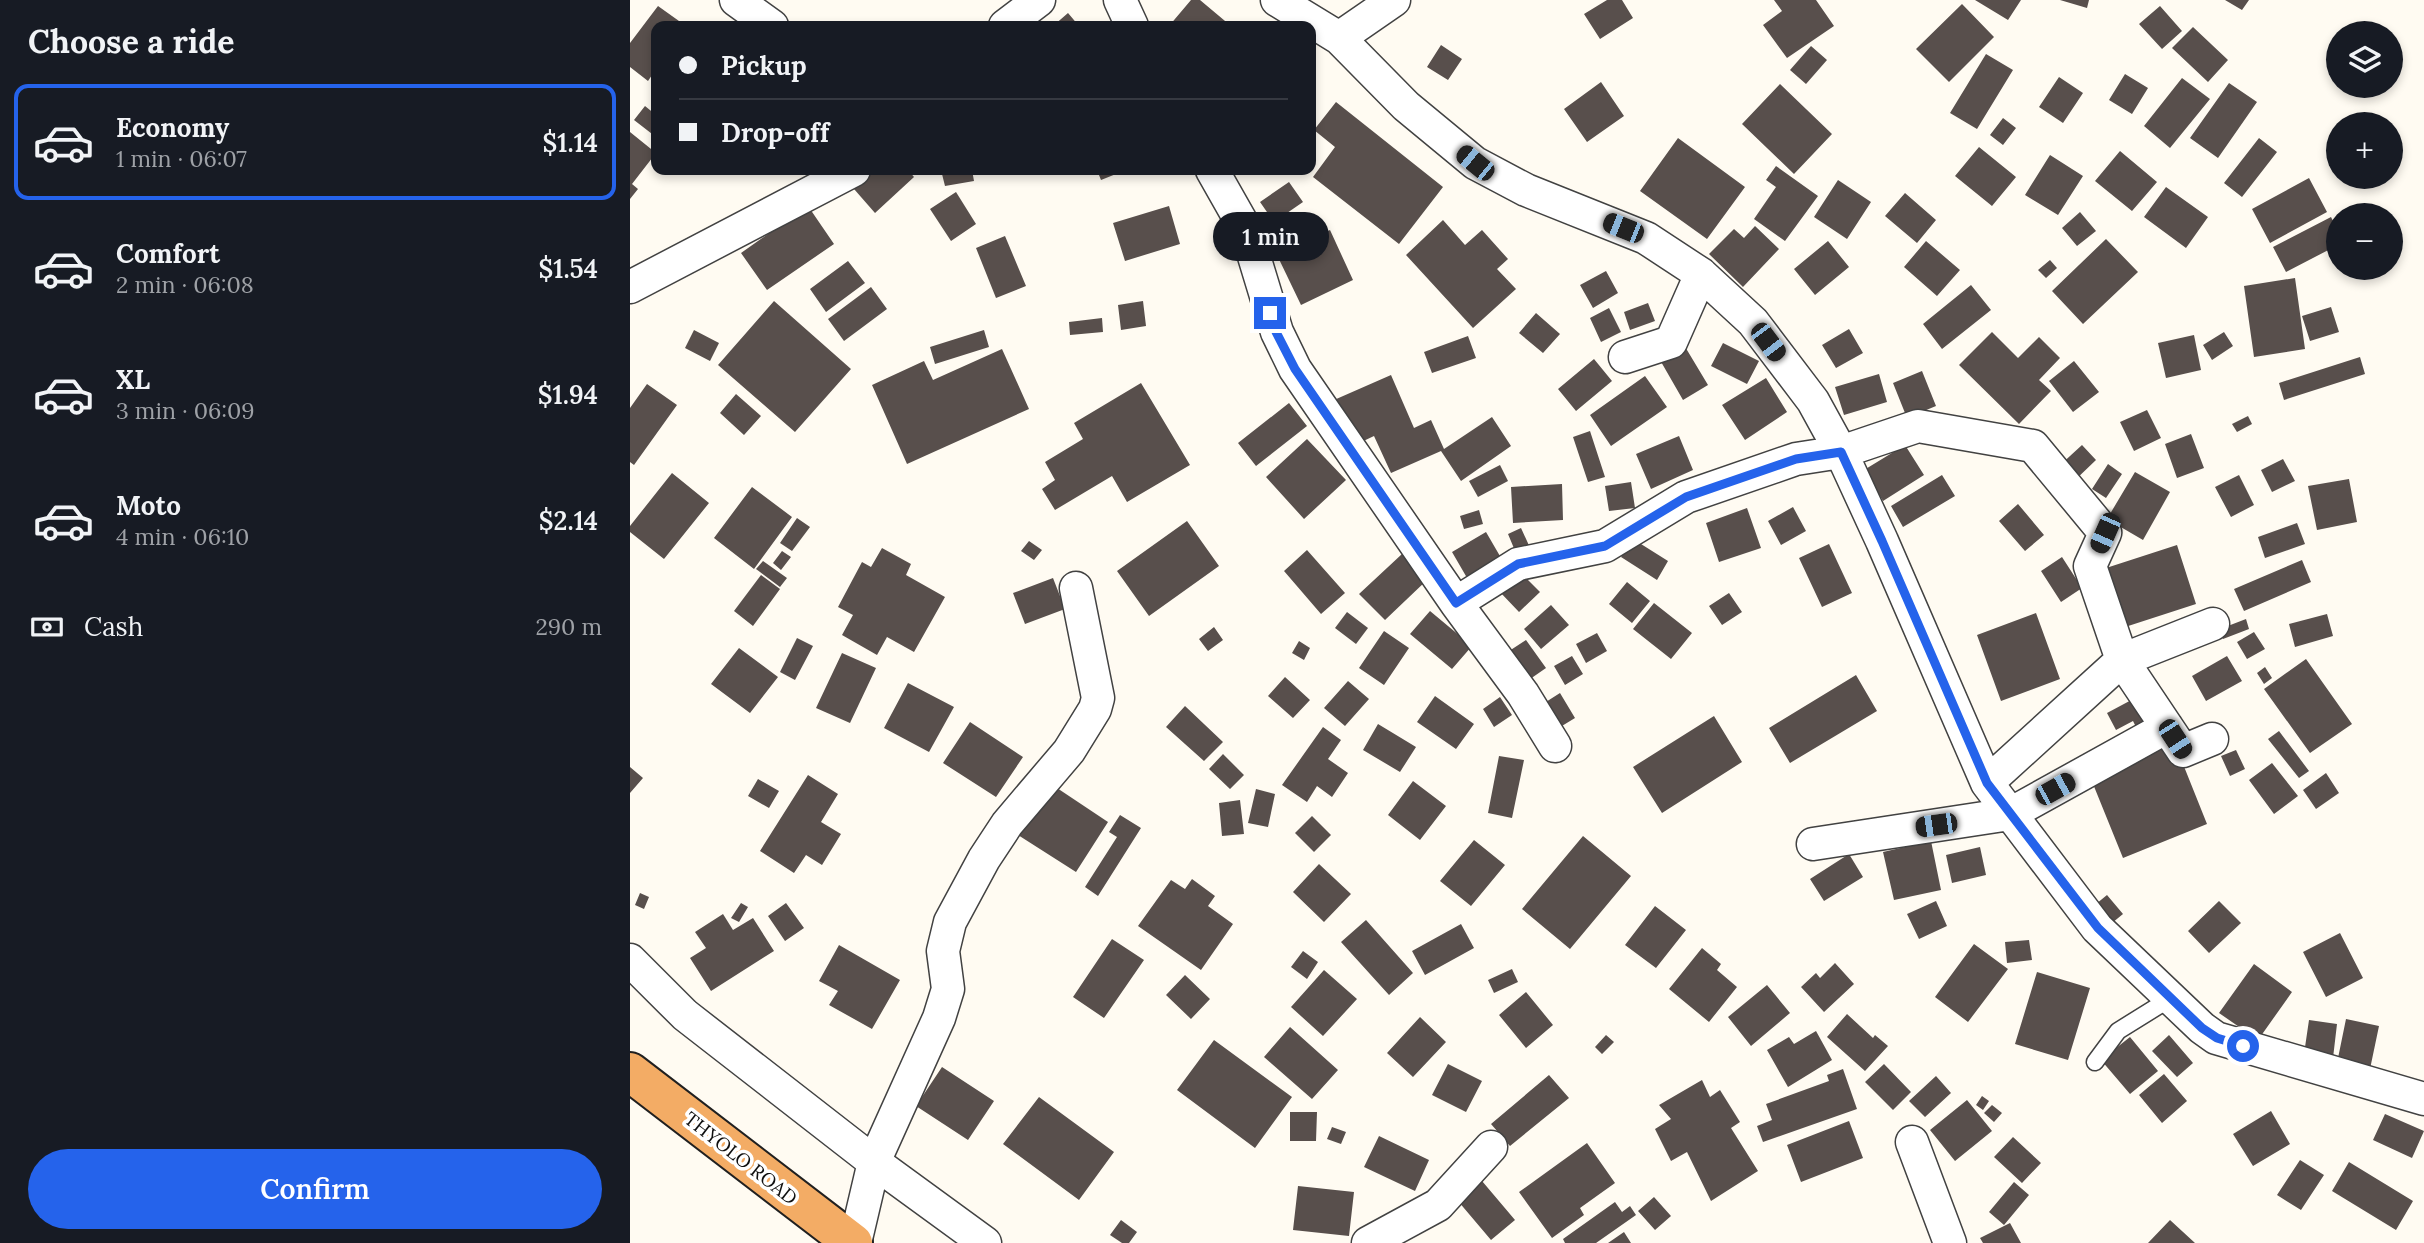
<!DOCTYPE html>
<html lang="en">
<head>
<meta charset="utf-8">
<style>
	:root { --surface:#171b24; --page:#242831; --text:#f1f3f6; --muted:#9ea1a6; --line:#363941; --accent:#2563eb }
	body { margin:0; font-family:Lora,serif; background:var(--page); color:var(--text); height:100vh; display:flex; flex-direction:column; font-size:26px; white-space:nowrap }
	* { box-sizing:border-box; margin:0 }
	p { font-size:23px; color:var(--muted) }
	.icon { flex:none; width:38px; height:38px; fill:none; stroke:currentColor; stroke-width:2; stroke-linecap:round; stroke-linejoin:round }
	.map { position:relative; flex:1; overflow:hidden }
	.sheet { display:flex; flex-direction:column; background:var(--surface); width:630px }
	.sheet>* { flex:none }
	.top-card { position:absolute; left:21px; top:21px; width:665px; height:154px; border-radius:14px; box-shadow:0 4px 10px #0003; display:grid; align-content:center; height:154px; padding:0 28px; background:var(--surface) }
	.tools { position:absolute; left:1696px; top:21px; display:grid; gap:14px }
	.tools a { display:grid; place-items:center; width:77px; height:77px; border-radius:50%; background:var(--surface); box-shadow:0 4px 10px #0003; font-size:35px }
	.end { position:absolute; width:32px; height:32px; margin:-16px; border:9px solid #2563eb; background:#fff; box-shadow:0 0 0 4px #fff }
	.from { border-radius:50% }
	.bubble { position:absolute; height:49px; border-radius:24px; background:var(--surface); box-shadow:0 4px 10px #0003; font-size:23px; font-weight:600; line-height:49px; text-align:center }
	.car { position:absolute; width:21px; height:42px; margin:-21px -10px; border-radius:9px; box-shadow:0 0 5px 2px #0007; background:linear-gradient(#222 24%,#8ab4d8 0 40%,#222 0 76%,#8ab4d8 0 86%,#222 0) }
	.top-card b { display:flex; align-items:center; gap:24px; height:66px; font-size:26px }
	.top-card b+b { border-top:2px solid var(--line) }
	.top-card i { width:18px; height:18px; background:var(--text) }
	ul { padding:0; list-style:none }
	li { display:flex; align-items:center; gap:21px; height:116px; margin:0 14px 10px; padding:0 14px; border:4px solid transparent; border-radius:14px }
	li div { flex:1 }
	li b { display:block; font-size:26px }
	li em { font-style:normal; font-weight:600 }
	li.current { border-color:var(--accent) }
	li>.icon { width:63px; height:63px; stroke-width:1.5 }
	h2 { padding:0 28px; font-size:32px; line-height:84px }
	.pay { display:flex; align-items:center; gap:18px; height:77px; padding:0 28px; font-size:26px }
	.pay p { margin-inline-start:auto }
	.button { display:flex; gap:14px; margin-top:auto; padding:14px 28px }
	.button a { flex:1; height:80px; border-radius:42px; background:var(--accent); color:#fff; font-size:28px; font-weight:600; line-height:80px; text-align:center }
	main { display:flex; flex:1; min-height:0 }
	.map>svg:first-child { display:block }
</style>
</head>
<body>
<main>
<section class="sheet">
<h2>Choose a ride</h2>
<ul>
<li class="current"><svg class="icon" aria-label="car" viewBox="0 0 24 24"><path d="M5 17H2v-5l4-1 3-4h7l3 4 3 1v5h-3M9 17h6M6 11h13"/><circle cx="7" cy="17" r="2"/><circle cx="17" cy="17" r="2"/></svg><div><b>Economy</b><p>1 min · 06:07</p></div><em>$1.14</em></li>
<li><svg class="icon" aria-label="car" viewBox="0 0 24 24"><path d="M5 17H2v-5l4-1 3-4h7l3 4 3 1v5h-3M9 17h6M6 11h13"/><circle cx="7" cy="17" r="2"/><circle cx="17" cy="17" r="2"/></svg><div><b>Comfort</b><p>2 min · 06:08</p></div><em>$1.54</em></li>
<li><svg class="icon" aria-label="car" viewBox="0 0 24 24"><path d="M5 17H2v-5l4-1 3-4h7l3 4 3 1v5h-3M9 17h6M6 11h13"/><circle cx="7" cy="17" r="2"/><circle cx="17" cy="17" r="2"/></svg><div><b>XL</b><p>3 min · 06:09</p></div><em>$1.94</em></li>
<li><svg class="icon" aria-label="car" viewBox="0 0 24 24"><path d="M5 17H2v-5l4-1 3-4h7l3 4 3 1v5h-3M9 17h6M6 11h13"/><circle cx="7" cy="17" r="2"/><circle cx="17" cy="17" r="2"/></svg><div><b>Moto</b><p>4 min · 06:10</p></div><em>$2.14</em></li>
</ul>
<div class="pay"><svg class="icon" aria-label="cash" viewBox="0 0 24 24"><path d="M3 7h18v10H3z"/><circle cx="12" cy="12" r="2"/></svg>Cash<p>290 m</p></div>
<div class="button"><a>Confirm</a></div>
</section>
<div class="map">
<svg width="1794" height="1243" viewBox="0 0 1794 1243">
	<rect width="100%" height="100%" fill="#fffbf2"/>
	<path fill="#584f4c" d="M561 0H570L601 26H539Z
		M977 0H992L1003 18 970 39 954 14Z
		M1144 0H1186L1204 26 1157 58 1133 25 1152 11Z
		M1345 0H1391L1378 20Z
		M1430 0H1459L1457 8Z
		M1595 0H1619L1612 10Z
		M1332 4 1364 37 1319 82 1286 49Z
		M28 6 56 26H26V69L18 81 0 67V43Z
		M1530 6 1552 31 1532 49 1509 24Z
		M438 13 449 26H423Z
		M1563 27 1598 60 1578 82 1542 48Z
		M811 45 832 59 818 80 797 67Z
		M1181 46 1197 60 1176 84 1160 70Z
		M1356 54 1383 70 1347 129 1320 113Z
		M1495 74 1518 88 1502 114 1479 100Z
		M1429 77 1453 93 1433 123 1409 107Z
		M1552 78 1580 99 1540 148 1514 126Z
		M971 82 994 116 957 142 934 109Z
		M1599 83 1627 102 1588 158 1560 138Z
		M1150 84 1202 134 1164 174 1112 124Z
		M706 102 813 187 769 244 683 177 705 147 684 130Z
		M15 106 26 115V137L4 120Z
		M1373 118 1386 128 1373 145 1360 135Z
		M0 132 26 153 2 184 8 189 0 199Z
		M1048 138 1115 187 1077 239 1010 191Z
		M1629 138 1647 152 1612 197 1594 183Z
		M1349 147 1386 177 1362 206 1325 176Z
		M1490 151 1527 182 1502 211 1465 181Z
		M1420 155 1453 176 1428 215 1395 195Z
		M1146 166 1188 196 1155 241 1124 219 1146 187 1136 180Z
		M245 170H278L284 177 245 213 224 189Z
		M311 170H342L344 181 315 186Z
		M467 170H496L471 180Z
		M1679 178 1697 212 1640 243 1622 209Z
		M1208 180 1241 202 1217 239 1184 217Z
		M659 182 673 202 644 222 630 202Z
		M1536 187 1578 217 1556 248 1514 217Z
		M326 192 346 224 321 241 300 209Z
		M1275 193 1306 220 1287 243 1255 216Z
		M178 206 204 244 137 290 111 253Z
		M539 206 550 244 495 261 483 223Z
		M1450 212 1466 231 1447 246 1432 228Z
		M1701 217 1708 231V245L1656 272 1643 247Z
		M813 220 835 245 852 230 878 259 867 269 886 289 843 328 776 255Z
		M1125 226 1149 249 1113 287 1079 254 1104 229 1114 238Z
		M700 230 723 280 671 305 647 255Z
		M375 236 396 286 366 298 346 248Z
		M1476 239 1508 272 1453 324 1422 291Z
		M1198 241 1219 267 1185 295 1164 269Z
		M1296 241 1330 270 1307 296 1274 267Z
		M1420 260 1427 268 1416 278 1408 270Z
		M218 261 235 283 196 312 180 289Z
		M976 271 988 293 963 308 950 285Z
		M1665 278 1675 349 1624 357 1614 286Z
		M1341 285 1361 310 1312 349 1293 324Z
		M241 287 257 309 214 341 198 319Z
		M144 301 221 369 165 432 88 365Z
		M513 301 516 326 491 330 488 305Z
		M1018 303 1025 321 1000 330 994 312Z
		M1701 307 1709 332 1680 341 1672 316Z
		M979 308 991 332 971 342 960 318Z
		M906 313 930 334 913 353 889 333Z
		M472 318 473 332 440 335 439 322Z
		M1219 329 1233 353 1206 368 1192 345Z
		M64 330 89 343 80 361 55 348Z
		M354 330 359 347 305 364 300 347Z
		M1362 332 1388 358 1409 337 1430 358 1409 380 1421 391 1389 424 1329 365Z
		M1594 332 1603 346 1582 360 1573 345Z
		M1564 335 1571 370 1536 378 1528 343Z
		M838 336 846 358 802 373 794 352Z
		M1093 343 1129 361 1117 384 1081 366Z
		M1054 345 1078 385 1053 400 1030 360Z
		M372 349 399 409 277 464 242 385 294 361 303 380Z
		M1730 357 1735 374 1654 400 1649 383Z
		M964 359 982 381 946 411 928 389Z
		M1444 361 1469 392 1443 412 1419 381Z
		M1292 371 1306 406 1277 418 1263 383Z
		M1249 374 1257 402 1214 415 1205 387Z
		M761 375 784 428 801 420 814 449 862 417 881 446 831 481 811 451 761 473 744 436 725 445 704 400Z
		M1015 376 1037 407 981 446 960 415Z
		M1136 378 1157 412 1115 440 1092 405Z
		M511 383 560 465 497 502 482 476 425 510 412 489 425 480 415 462 453 439 444 423Z
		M17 384 47 405 4 465 0 462V408Z
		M106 394 131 416 114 435 90 413Z
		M659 403 677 426 626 466 608 443Z
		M1517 410 1531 438 1504 451 1490 422Z
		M1618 416 1622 424 1607 432 1602 424Z
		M960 431 975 477 958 482 943 437Z
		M1561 434 1574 468 1547 478 1535 444Z
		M1049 436 1063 470 1021 489 1006 454Z
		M677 439 716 480 674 519 636 477Z
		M1275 445 1294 475 1253 501 1234 470Z
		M1452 445 1466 460 1442 483 1428 467Z
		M1653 459 1665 481 1642 492 1631 470Z
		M1478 464 1492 474 1476 498 1462 489Z
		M870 465 878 481 848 497 839 481Z
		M1505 472 1540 492 1513 540 1477 519Z
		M42 473 79 503 34 559 0 532V526Z
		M1312 475 1325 496 1273 527 1261 506Z
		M1609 475 1624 505 1601 517 1585 487Z
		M1719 479 1727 522 1687 530 1678 486Z
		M1001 482 1005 508 979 511 975 486Z
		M932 484 933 520 883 523 881 487Z
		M122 487 162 517 124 569 84 538Z
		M1388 504 1414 535 1395 551 1369 521Z
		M1163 507 1176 531 1151 545 1138 521Z
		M1117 508 1131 548 1089 562 1076 523Z
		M849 510 853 524 834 529 830 516Z
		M167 518 180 527 162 551 150 543Z
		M557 521 589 566 519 616 487 571Z
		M1667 523 1675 544 1635 558 1628 537Z
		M891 528 902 552 888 558 878 534Z
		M856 532 874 563 840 583 822 552Z
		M1003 539 1038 561 1027 580 991 557Z
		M399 541 412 550 404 560 391 551Z
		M1199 544 1222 593 1192 607 1169 558Z
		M1547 545 1566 604 1492 628 1473 569Z
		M252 548 281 564 276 575 315 597 284 652 257 637 247 655 212 635 223 615 208 607 232 562 241 567Z
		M677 550 715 593 691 614 654 571Z
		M152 551 161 557 151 570 143 563Z
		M772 554 797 580 755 620 729 594Z
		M1432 557 1452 588 1431 602 1411 571Z
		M1672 560 1681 582 1614 611 1604 589Z
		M133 561 157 578 150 587 126 569Z
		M889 571 910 592 889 612 869 591Z
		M131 575 150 589 123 626 104 611Z
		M423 578 435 609 395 624 383 593Z
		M997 582 1020 601 1002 623 979 604Z
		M1099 593 1112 612 1092 625 1079 606Z
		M1024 603 1062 633 1041 659 1003 629Z
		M921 605 939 625 911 649 894 629Z
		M800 611 842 646 822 669 780 634Z
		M717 612 738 628 726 644 705 628Z
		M1406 613 1430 679 1371 701 1347 635Z
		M1697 614 1703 636 1665 647 1659 624Z
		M1616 619 1619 629 1593 639 1590 629Z
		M584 627 593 640 578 651 569 639Z
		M754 631 779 648 754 685 729 668Z
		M1624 632 1635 649 1617 659 1607 642Z
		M967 633 977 651 956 663 946 644Z
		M167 638 183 646 165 680 150 672Z
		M896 640 916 668 893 684 873 655Z
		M669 641 680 648 674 660 662 653Z
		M109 648 148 677 120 713 81 684Z
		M212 653 246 668 220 723 186 708Z
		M942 656 953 674 935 685 924 666Z
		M1597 656 1612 681 1576 701 1562 676Z
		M1676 659 1722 724 1680 753 1634 689Z
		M1635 667 1642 678 1634 684 1627 673Z
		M1226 675 1247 711 1160 763 1139 728Z
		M655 677 680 700 663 718 638 696Z
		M718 681 739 699 715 726 694 708Z
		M278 683 324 707 299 752 254 728Z
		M930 693 945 718 922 732 908 707Z
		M805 696 844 724 826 749 787 722Z
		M870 697 882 715 864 727 853 709Z
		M1507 697 1524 728 1510 735 1503 721 1486 730 1477 713Z
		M555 706 593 742 574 761 536 727Z
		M1084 716 1112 762 1032 813 1003 767Z
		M340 722 393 757 366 797 313 763Z
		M748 724 786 747 770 772 733 750Z
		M693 727 711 740 698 759 718 773 702 797 687 786 677 802 652 785Z
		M1649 731 1679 771 1669 778 1638 739Z
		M1545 744 1577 824 1493 858 1461 779Z
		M1606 750 1615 769 1600 776 1591 756Z
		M593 754 614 775 600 789 579 769Z
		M869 756 894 760 882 818 858 813Z
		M1642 763 1668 796 1644 814 1619 780Z
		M0 767 13 778 0 793Z
		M1696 773 1709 793 1686 809 1673 790Z
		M178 775 208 794 191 822 211 834 192 865 176 855 164 873 130 851Z
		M128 779 149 791 139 808 118 796Z
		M783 781 816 806 790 840 758 815Z
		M421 784 478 822 446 872 388 835Z
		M626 789 645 794 638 827 618 823Z
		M610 800 614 834 592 836 589 803Z
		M490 815 511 828 468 896 455 887 487 837 479 832Z
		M682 816 701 835 684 852 665 833Z
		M953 836 1001 876 940 949 892 909Z
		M844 840 875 865 841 906 810 881Z
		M1301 841 1311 890 1264 900 1253 852Z
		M1350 847 1356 875 1322 883 1316 855Z
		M1219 854 1233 877 1194 901 1180 879Z
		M689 864 721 894 694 922 663 892Z
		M562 879 585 896 578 906 603 924 571 970 508 926 541 880 555 889Z
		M10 893 19 897 14 909 5 905Z
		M1477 895 1493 914 1482 923 1466 904Z
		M1306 901 1317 926 1289 939 1277 914Z
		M1589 901 1611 923 1579 953 1558 931Z
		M111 903 118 907 109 922 101 918Z
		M156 903 174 928 155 941 138 916Z
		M1025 906 1056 930 1026 968 995 945Z
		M93 914 103 930 123 918 144 951 81 991 60 958 76 948 65 932Z
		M736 920 783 973 759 995 711 942Z
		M831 924 844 948 795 975 782 951Z
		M1710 933 1733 978 1696 997 1673 952Z
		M482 939 514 960 474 1018 443 997Z
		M1399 940 1402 960 1377 963 1375 942Z
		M1344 944 1378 969 1338 1022 1305 997Z
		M209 945 270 980 242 1029 199 1005 208 991 189 981Z
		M1072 948 1091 964 1087 970 1107 987 1079 1022 1039 989Z
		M673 951 688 962 677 979 661 967Z
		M1205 963 1224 984 1194 1012 1171 987 1186 973 1190 978Z
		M1624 964 1662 992 1628 1040 1589 1013Z
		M882 969 888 982 864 993 858 980Z
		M694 970 727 999 693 1036 661 1007Z
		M1407 972 1460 988 1438 1060 1385 1044Z
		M555 975 580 999 561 1019 536 995Z
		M1137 985 1160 1013 1121 1046 1098 1017Z
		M896 992 923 1025 896 1048 869 1015Z
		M1217 1014 1243 1038 1245 1035 1258 1046 1235 1071 1197 1037Z
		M790 1017 816 1042 783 1077 757 1053Z
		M1716 1019 1749 1026 1740 1069 1707 1063Z
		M1679 1020 1707 1024 1703 1058 1674 1054Z
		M660 1027 708 1070 682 1099 634 1057Z
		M1186 1031 1202 1060 1158 1087 1137 1050 1159 1037 1164 1044Z
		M976 1035 984 1042 972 1054 965 1047Z
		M1539 1035 1563 1063 1547 1077 1522 1051Z
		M1500 1037 1528 1071 1500 1094 1471 1060Z
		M584 1040 662 1097 625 1148 547 1090Z
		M818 1064 852 1081 836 1112 802 1095Z
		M1254 1064 1281 1092 1263 1110 1235 1082Z
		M312 1067 364 1101 338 1140 286 1106Z
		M1213 1069 1227 1109 1133 1142 1127 1126 1142 1120 1136 1104 1199 1081 1197 1075Z
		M1534 1074 1557 1101 1532 1123 1509 1095Z
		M919 1075 939 1098 880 1146 861 1124Z
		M1306 1076 1321 1093 1295 1117 1279 1101Z
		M1072 1080 1080 1097 1090 1090 1110 1122 1101 1128 1128 1171 1081 1201 1057 1152 1041 1161 1025 1129 1041 1119 1029 1105Z
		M1352 1096 1359 1101 1353 1110 1346 1105Z
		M409 1097 484 1152 449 1200 373 1144Z
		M1337 1100 1362 1131 1325 1161 1300 1130Z
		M1362 1105 1372 1113 1364 1122 1354 1113Z
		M1641 1111 1660 1144 1623 1166 1603 1134Z
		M660 1112H687L686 1141H660Z
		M1755 1114 1794 1131 1782 1158 1743 1140Z
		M1219 1121 1233 1158 1171 1182 1157 1145Z
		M702 1127 716 1132 711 1144 697 1139Z
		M749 1136 799 1160 785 1191 734 1167Z
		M1383 1137 1411 1163 1392 1183 1364 1157Z
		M957 1143 985 1183 950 1208 954 1215 922 1238 889 1192Z
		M1670 1160 1694 1175 1671 1210 1647 1195Z
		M1719 1162 1783 1201 1766 1230 1702 1191Z
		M852 1181 885 1220 861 1240 828 1201Z
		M1384 1182 1399 1195 1374 1225 1359 1212Z
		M668 1186 724 1192 719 1236 663 1230Z
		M1024 1197 1041 1216 1025 1230 1008 1211Z
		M985 1202 992 1212 1000 1206 1006 1215 966 1243H935L933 1239Z
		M491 1220 507 1232 499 1243H492L480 1235Z
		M1540 1220 1565 1243H1518Z
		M1380 1223 1391 1243H1353L1350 1238Z
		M994 1232 1001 1243H978Z"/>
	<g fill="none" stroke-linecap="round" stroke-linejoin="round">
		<defs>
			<path id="service" d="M1465 1062 1488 1031 1541 998"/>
			<path id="minor" d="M106 0 142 26
				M490 0 502 26
				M647 0 709 38 776 106 845 163 896 190 1016 238 1071 274 1123 322 1183 401 1211 452 1252 541 1357 783 1467 928 1572 1028 1586 1038 1794 1099
				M375 26 409 0
				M709 38 764 0
				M582 170 616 230 647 332 665 369 826 603
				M0 287 224 170
				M995 357 1041 342 1071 274
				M925 746 893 694 826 603 888 564 975 546 1056 497 1166 459 1211 452 1288 426 1403 446 1475 533 1460 566 1492 660 1583 624
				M1357 783 1492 660 1553 751 1582 739
				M1183 844 1380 814 1537 727
				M0 960 55 1015 244 1162 355 1243
				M1282 1142 1320 1243
				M225 1243 244 1162 309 1018 318 989 313 951 320 922 354 859 377 824 439 751 465 709 468 698 446 588
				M738 1243 808 1205 861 1147"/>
			<path id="trunk" d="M0 1072 223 1243"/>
		</defs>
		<use href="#service" stroke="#424242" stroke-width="19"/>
		<use href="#minor" stroke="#424242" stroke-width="35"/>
		<use href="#trunk" stroke="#202020" stroke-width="42"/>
		<use href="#service" stroke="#fff" stroke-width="16"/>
		<use href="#minor" stroke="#fff" stroke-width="32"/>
		<use href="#trunk" stroke="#f3ac65" stroke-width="38"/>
	</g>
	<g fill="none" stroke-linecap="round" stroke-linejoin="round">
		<path stroke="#2563eb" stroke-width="9" d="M640 313 646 332 665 369 826 603 888 564 975 546 1056 497 1166 459 1211 452 1252 541 1357 783 1468 928 1572 1028 1587 1038 1613 1046"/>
	</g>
	<g text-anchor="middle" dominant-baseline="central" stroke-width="7" stroke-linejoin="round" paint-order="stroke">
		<g font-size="19" fill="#0f0f0f" stroke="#fff">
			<text transform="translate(111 1158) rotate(38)">THYOLO ROAD</text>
		</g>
	</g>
</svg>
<div class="tools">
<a><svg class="icon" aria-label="layers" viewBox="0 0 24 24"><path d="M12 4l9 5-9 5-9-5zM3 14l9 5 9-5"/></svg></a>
<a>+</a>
<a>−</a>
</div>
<i class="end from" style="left:1613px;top:1046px"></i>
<i class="end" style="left:640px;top:313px"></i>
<div class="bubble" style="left:583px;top:212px;width:116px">1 min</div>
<i class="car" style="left:845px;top:163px;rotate:309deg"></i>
<i class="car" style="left:993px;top:228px;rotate:292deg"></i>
<i class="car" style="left:1138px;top:342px;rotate:143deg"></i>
<i class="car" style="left:1475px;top:533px;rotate:204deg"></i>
<i class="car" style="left:1545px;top:739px;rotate:147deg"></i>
<i class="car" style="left:1425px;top:789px;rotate:61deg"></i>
<i class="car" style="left:1306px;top:825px;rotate:262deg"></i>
<div class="top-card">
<b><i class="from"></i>Pickup</b>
<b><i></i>Drop-off</b>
</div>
</div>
</main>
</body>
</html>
